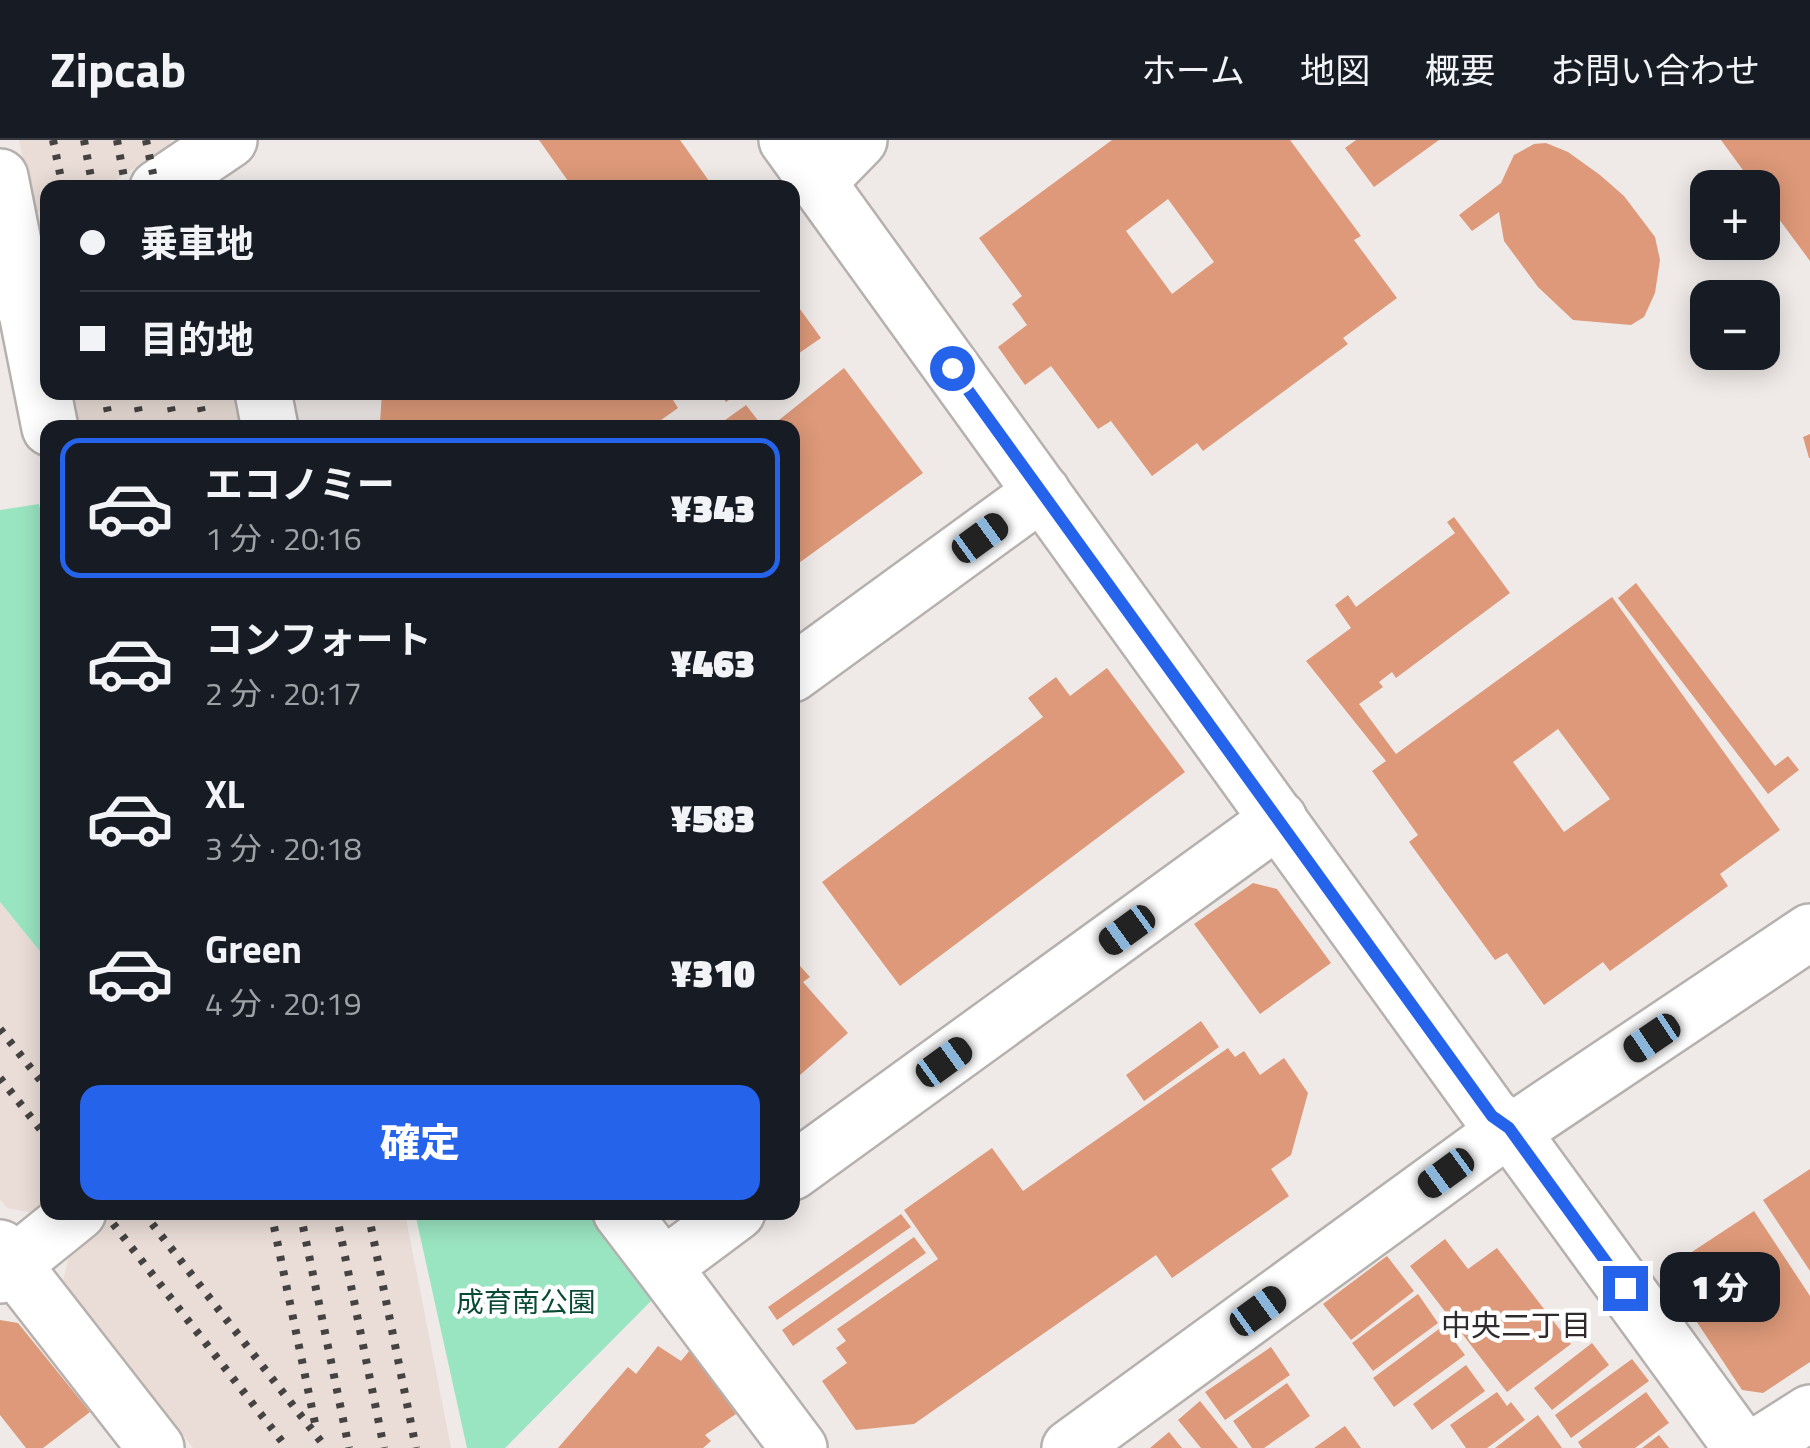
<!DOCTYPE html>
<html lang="ja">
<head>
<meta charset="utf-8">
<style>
	:root { --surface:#171b24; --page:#20242c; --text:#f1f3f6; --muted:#9ea1a6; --line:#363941; --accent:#2563eb }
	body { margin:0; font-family:"Titillium Web","Noto Sans JP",sans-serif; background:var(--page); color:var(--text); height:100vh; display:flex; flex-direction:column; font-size:38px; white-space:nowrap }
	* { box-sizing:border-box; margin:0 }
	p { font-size:32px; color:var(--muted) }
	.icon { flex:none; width:55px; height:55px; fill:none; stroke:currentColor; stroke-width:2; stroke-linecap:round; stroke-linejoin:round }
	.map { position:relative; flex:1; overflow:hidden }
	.drawer { position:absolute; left:40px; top:280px; width:760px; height:800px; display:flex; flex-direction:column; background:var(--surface); border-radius:20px; box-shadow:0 5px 25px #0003 }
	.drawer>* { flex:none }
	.banner { position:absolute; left:40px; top:40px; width:760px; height:220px; border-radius:20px; box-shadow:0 5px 25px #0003; display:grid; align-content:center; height:220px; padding:0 40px; background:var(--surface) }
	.buttons { position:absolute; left:1690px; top:30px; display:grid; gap:20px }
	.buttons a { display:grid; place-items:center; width:90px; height:90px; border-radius:20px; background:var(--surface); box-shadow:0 5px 25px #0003; font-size:50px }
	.end { position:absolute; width:45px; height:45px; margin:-22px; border:12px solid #2563eb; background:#fff; box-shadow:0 0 0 5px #fff }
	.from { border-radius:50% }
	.bubble { position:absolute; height:70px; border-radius:20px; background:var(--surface); box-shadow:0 5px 25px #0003; font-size:32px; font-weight:800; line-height:70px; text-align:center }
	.car { position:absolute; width:30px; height:60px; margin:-30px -15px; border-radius:12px; box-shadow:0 0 8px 2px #0007; background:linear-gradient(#222 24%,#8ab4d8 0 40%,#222 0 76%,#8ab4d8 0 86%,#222 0) }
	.banner b { display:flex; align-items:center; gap:35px; height:95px; font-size:38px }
	.banner b+b { border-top:2px solid var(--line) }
	.banner i { width:25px; height:25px; background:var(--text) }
	ul { padding:18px 0 0; list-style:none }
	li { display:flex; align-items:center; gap:30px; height:140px; margin:0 20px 15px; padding:0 20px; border:5px solid transparent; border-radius:20px }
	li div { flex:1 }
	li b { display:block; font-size:38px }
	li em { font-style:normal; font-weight:800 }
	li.selected { border-color:var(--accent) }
	li>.icon { width:90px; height:90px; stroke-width:1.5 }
	.action { display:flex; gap:20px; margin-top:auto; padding:20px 40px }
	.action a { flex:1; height:115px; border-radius:20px; background:var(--accent); color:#fff; font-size:40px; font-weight:800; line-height:115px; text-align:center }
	header { display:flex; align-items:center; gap:60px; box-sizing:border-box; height:140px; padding:0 50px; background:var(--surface); border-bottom:2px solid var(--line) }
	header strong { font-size:48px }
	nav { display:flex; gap:55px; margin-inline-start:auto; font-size:35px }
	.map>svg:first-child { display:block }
</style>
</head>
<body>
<header>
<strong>Zipcab</strong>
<nav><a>ホーム</a><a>地図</a><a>概要</a><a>お問い合わせ</a></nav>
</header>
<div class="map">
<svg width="1810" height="1308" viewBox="0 0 1810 1308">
	<rect width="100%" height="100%" fill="#efeae7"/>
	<path fill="#eaddd7" d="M19 0H171L168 6 105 47 48 48 47 73 34 71Z
		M72 253H240L247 287H79Z
		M0 762 47 820V1068L40 1074 7 1068 0 1059Z
		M118 1073H405L451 1308H193L63 1141 70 1111Z"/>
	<path fill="#9ae5c1" d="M39 364 48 406 47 820 0 762V370Z
		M415 1073H590L654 1158 505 1308H467Z"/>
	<path fill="#dd9979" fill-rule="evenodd" d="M539 0H680L714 48H573Z
		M1112 0H1290L1361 96 1354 100 1397 158 1343 198 1348 204 1203 311 1197 303 1152 336 1111 281 1098 289 1051 226 1025 245 998 207 1027 185 1012 164 1022 156 979 98ZM1168 59 1214 122 1172 154 1126 91Z
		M1356 0H1439L1374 47 1345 8Z
		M1721 0H1810V121L1762 56V48H1756Z
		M1546 3 1568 12 1600 35 1624 56 1655 97 1660 120 1655 153 1644 177 1631 185 1573 180 1538 147 1504 101 1499 72 1472 91 1459 75 1501 43 1514 15 1534 4Z
		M792 158 821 198 792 218Z
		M844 228 923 333 792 428V288H769Z
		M382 252H668L678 268 654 285 656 288H374L380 283Z
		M719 252H740L726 262Z
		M746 265 764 288H714Z
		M1810 294V318H1809L1803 297Z
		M1454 377 1510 453 1396 538 1392 532 1379 542 1383 547 1359 564 1396 614 1612 457 1780 690 1720 734 1728 746 1610 831 1603 822 1544 865 1507 813 1495 820 1409 702 1418 695 1372 631 1386 621 1306 521 1351 488 1335 465 1348 455 1356 467 1455 393 1447 382ZM1558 589 1610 659 1564 692 1513 622Z
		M1636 443 1775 626 1788 616 1799 630 1768 654 1618 458Z
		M1107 528 1185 632 900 846 822 742 1043 577 1028 558 1056 537 1070 556Z
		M1253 743 1277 749 1331 823 1260 874 1194 784Z
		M792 817 810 837 803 842 848 893 792 942Z
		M1201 881 1219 907 1144 961 1126 935Z
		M1228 908 1235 917 1244 911 1260 935 1284 918 1308 953 1291 1015 1271 1029 1289 1056 1172 1138 1156 1115 914 1284 856 1290 822 1241 847 1223 836 1208 846 1201 837 1189 938 1119 904 1070 992 1008 1023 1051Z
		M1810 1029V1131L1763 1060Z
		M1754 1071 1810 1156V1222L1763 1253 1742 1250 1663 1131Z
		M901 1074 911 1087 777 1180 768 1167Z
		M914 1097 926 1113 793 1206 782 1190Z
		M1445 1099 1468 1129 1497 1108 1571 1204 1507 1252 1410 1126Z
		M1387 1116 1414 1151 1351 1200 1323 1164Z
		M1418 1154 1438 1183 1373 1231 1352 1203Z
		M0 1180 18 1183 90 1272 43 1308H26L0 1275Z
		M1443 1186 1465 1215 1394 1267 1373 1238Z
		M1592 1203 1609 1225 1552 1270 1534 1248Z
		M658 1206 681 1221 690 1210 736 1274 705 1295 711 1301 703 1308H558L628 1227 636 1234Z
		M1271 1207 1290 1235 1225 1280 1205 1252Z
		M1632 1219 1649 1241 1571 1298 1555 1275Z
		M1466 1225 1485 1251 1432 1290 1413 1264Z
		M1287 1243 1310 1276 1264 1308H1252L1233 1281Z
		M1497 1252 1507 1266 1511 1262 1525 1280 1487 1308H1466L1450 1285Z
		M1646 1252 1669 1283 1635 1308H1582L1578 1302Z
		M1200 1261 1238 1308H1201L1178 1280Z
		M1538 1275 1562 1308H1495Z
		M1345 1286 1361 1308H1314Z
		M1169 1292 1182 1308H1150Z
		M1659 1295 1669 1308H1642Z"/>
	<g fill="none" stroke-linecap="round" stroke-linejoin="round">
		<defs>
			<path id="minor" d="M0 37 50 288
				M818 42 859 0
				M158 48 229 0
				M263 252 270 288
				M792 534 1042 352
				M792 1032 1279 679
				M621 1072 663 1127
				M737 1072 663 1127 799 1308
				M0 1108 156 1308
				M0 1135 78 1072
				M1070 1308 1509 988 1525 983 1810 792
				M1755 1308 1810 1273"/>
			<path id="tertiary" d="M787 0 1492 976 1509 988 1742 1308
				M0 153 21 139"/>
		</defs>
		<use href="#minor" stroke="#b6b1af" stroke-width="60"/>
		<use href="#tertiary" stroke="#b6b1af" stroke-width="60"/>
		<use href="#minor" stroke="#fff" stroke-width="55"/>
		<use href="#tertiary" stroke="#fff" stroke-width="55"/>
		<path stroke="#454242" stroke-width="8" stroke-dasharray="5 10" stroke-linecap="butt" d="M53 0 63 48
			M84 0 93 48
			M117 0 126 48
			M146 0 156 48
			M104 252 111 288
			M135 252 142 288
			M168 252 175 288
			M198 252 205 288
			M0 889 48 950
			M0 938 48 999
			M104 1072 287 1308
			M143 1072 326 1308
			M271 1072 316 1288
			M300 1072 349 1308
			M336 1072 384 1308
			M368 1072 416 1308"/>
	</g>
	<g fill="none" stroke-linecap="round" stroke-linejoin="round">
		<path stroke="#2563eb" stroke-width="12" d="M952 228 1492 976 1509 988 1625 1148"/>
	</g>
	<g text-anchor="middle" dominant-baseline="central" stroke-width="9" stroke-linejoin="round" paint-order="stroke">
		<g font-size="28" fill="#0a4b33" stroke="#fff">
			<text x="526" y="1161">成育南公園</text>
		</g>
		<g font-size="30" fill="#302c2b" stroke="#fff">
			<text x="1516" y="1185">中央二丁目</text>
		</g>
	</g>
</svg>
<div class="buttons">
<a>+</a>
<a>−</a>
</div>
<i class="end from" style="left:952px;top:228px"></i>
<i class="end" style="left:1625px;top:1148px"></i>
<div class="bubble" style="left:1660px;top:1112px;width:120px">1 分</div>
<i class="car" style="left:980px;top:398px;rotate:54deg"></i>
<i class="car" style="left:1127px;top:790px;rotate:234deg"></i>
<i class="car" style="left:1652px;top:898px;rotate:236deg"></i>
<i class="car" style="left:944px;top:922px;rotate:54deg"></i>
<i class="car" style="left:1446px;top:1033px;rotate:234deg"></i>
<i class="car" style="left:1258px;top:1171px;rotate:54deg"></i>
<div class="banner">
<b><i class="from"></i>乗車地</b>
<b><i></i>目的地</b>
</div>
<section class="drawer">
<ul>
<li class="selected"><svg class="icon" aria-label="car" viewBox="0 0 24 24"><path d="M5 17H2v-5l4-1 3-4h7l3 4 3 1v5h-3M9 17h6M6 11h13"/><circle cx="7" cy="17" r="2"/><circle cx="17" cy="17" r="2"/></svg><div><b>エコノミー</b><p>1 分 · 20:16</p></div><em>¥343</em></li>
<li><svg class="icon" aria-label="car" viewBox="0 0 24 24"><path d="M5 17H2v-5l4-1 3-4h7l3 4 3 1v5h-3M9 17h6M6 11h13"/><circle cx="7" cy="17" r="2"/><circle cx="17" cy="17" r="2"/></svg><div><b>コンフォート</b><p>2 分 · 20:17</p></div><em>¥463</em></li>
<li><svg class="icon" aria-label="car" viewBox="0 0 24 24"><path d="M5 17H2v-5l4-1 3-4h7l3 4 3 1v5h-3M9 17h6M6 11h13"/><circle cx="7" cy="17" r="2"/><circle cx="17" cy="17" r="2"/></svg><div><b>XL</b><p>3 分 · 20:18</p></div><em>¥583</em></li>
<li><svg class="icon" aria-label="car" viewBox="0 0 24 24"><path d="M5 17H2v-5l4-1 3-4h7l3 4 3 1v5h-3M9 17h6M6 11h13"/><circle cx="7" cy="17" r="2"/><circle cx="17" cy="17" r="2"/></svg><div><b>Green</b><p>4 分 · 20:19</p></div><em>¥310</em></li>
</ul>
<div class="action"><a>確定</a></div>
</section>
</div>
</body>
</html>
